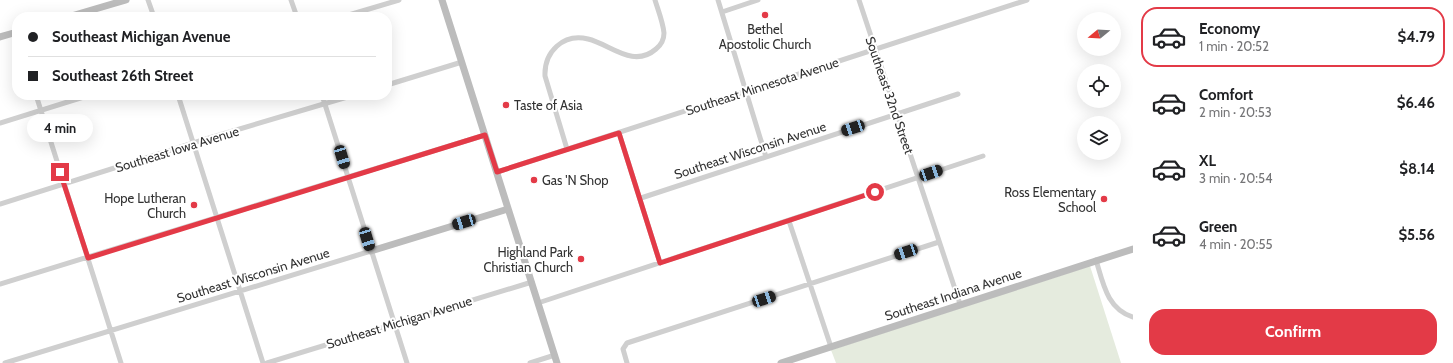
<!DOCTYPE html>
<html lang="en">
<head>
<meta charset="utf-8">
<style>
	:root { --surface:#fff; --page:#f2f2f2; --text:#202124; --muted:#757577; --line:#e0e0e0; --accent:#e33a47 }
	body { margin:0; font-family:Cabin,sans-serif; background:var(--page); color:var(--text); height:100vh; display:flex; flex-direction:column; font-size:15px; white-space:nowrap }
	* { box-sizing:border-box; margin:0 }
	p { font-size:13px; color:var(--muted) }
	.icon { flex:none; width:22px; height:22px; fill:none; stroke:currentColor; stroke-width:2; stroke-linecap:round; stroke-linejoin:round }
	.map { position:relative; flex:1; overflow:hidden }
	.panel { display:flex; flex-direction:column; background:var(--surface); width:320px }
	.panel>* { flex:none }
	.top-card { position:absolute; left:12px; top:12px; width:380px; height:88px; border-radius:16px; box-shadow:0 4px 16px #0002; display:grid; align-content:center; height:88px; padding:0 16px; background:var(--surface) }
	.needle { width:26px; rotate:252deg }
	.buttons { position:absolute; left:1077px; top:12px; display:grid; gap:8px }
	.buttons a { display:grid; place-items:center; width:44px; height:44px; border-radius:50%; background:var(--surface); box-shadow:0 4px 16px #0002; font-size:20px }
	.end { position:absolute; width:18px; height:18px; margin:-9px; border:5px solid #e33a47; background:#fff; box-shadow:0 0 0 2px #fff }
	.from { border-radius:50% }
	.bubble { position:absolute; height:28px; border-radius:14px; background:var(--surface); box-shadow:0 4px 16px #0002; font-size:13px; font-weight:700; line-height:28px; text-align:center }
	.car { position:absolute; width:12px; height:24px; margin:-12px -6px; border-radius:5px; box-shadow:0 0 3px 1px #0007; background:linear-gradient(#222 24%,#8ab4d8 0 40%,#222 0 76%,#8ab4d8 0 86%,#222 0) }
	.top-card b { display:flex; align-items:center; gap:14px; height:38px; font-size:15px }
	.top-card b+b { border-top:1px solid var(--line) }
	.top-card i { width:10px; height:10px; background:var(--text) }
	ul { padding:7px 0 0; list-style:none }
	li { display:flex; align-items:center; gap:12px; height:60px; margin:0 8px 6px; padding:0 8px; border:2px solid transparent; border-radius:16px }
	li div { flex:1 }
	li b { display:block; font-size:15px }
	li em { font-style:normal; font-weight:700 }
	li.selected { border-color:var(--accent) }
	li>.icon { width:36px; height:36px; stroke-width:1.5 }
	.cta { display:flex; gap:8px; margin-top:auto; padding:8px 16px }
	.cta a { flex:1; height:46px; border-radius:16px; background:var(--accent); color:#fff; font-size:16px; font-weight:700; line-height:46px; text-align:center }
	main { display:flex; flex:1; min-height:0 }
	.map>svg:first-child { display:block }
</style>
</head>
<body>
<main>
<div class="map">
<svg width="1133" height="363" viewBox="0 0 1133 363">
	<rect width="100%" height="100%" fill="#fff"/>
	<path fill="#e5ebde" d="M1090 266 1121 363H836L831 350Z"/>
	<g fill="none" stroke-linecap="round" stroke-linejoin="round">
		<path stroke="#cfcfcf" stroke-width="5" d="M148 0 154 17
			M291 0 297 17
			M718 0 766 157
			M859 0 960 304
			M722 12 758 0
			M342 17 399 0
			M387 85 462 62
			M36 95 121 363
			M178 95 263 363
			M322 95 407 363
			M0 123 90 95
			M619 133 660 263
			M567 149 545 76C544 52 563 33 588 39 610 44 633 69 656 49 661 45 664 39 664 33 663 22 658 10 655 0
			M497 172 1027 0
			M641 198 958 94
			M0 204 206 139 354 95
			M789 221 831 347
			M1096 260C1103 283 1107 309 1133 317
			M0 284 485 135
			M538 303 983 156
			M5 363 371 251
			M267 363 532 282
			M530 363 555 355
			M627 363 623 349 627 343 939 242"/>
		<path stroke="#bcbcbc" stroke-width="7" d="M442 0 557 363
			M68 17 126 0
			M0 37 17 32
			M371 251 508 209
			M781 363 1133 249"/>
	</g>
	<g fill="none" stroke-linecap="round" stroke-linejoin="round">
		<path stroke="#e33a47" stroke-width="5" d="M60 172 88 258 485 135 497 172 619 133 660 263 875 192"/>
	</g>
	<g fill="#e33a47" stroke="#fff" stroke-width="1.5">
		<circle cx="765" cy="15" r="4"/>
		<circle cx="506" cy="105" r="4"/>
		<circle cx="534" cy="180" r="4"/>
		<circle cx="1104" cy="199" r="4"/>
		<circle cx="194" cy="205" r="4"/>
		<circle cx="581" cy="259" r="4"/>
	</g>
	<g text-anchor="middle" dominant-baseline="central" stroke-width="4" stroke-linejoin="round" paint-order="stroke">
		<g font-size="13" fill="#323232" stroke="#fff" text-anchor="end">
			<text x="765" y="29" text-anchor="middle">Bethel<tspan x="765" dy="15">Apostolic Church</tspan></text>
			<text x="514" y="105" text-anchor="start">Taste of Asia</text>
			<text x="542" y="180" text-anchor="start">Gas 'N Shop</text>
			<text x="1096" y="192">Ross Elementary<tspan x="1096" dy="15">School</tspan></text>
			<text x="186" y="198">Hope Lutheran<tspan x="186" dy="15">Church</tspan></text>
			<text x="573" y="252">Highland Park<tspan x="573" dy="15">Christian Church</tspan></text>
		</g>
		<g font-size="13" fill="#323232" stroke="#fff">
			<text transform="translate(762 86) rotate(-18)">Southeast Minnesota Avenue</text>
			<text transform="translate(890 95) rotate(71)">Southeast 32nd Street</text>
			<text transform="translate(177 149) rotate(-17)">Southeast Iowa Avenue</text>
			<text transform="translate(750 150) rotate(-18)">Southeast Wisconsin Avenue</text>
			<text transform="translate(253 275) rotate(-17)">Southeast Wisconsin Avenue</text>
			<text transform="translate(953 294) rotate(-18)">Southeast Indiana Avenue</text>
			<text transform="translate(399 322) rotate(-17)">Southeast Michigan Avenue</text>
		</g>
	</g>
</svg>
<div class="buttons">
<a><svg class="needle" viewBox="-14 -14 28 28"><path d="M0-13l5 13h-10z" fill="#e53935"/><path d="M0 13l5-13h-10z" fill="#757577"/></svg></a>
<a><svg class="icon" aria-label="locate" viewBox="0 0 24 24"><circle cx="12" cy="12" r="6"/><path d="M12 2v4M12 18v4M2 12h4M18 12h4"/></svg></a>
<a><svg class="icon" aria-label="layers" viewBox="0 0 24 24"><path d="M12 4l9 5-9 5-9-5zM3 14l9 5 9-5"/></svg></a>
</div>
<i class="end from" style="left:875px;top:192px"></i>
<i class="end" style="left:60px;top:172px"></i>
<div class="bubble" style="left:27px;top:114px;width:66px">4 min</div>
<i class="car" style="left:853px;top:128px;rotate:252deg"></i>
<i class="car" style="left:342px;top:157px;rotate:163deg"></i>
<i class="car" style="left:931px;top:173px;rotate:71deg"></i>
<i class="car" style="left:464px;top:222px;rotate:253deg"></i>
<i class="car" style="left:367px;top:239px;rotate:163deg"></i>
<i class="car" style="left:906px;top:252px;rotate:252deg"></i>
<i class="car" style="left:764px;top:299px;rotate:72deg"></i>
<div class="top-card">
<b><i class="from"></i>Southeast Michigan Avenue</b>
<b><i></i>Southeast 26th Street</b>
</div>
</div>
<section class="panel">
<ul>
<li class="selected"><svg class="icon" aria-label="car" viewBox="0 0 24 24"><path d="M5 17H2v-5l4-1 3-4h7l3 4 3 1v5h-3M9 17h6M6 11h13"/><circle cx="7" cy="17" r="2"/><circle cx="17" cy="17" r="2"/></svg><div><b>Economy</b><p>1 min · 20:52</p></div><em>$4.79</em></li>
<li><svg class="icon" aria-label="car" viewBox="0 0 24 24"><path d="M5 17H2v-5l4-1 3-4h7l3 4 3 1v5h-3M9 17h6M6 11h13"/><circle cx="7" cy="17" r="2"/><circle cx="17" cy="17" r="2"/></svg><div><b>Comfort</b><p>2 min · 20:53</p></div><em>$6.46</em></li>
<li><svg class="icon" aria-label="car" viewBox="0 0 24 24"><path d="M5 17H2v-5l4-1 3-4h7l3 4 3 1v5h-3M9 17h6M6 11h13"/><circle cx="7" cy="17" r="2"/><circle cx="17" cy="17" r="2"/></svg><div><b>XL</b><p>3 min · 20:54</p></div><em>$8.14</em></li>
<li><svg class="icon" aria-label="car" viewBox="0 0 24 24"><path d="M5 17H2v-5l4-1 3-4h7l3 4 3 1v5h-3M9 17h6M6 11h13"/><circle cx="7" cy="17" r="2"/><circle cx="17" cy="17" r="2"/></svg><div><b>Green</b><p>4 min · 20:55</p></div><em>$5.56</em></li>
</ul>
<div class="cta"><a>Confirm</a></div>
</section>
</main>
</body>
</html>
